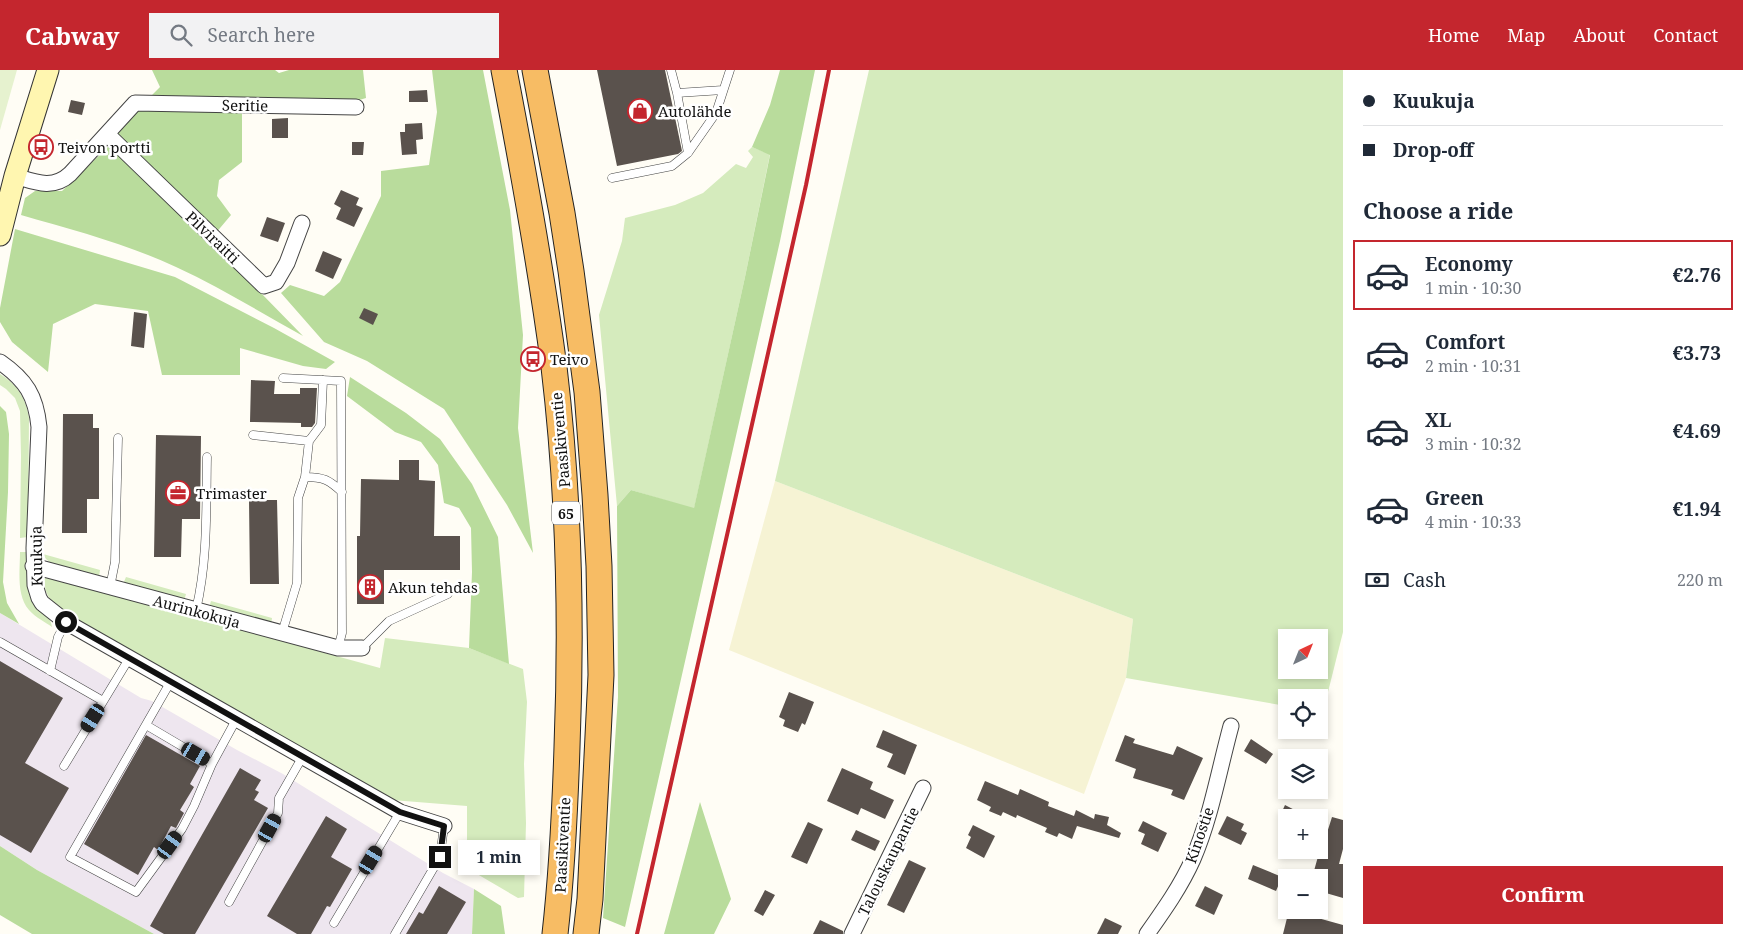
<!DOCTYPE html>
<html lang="en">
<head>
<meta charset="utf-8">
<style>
	:root { --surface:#fff; --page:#f2f2f3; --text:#1f2937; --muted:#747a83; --line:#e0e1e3; --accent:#c4262e }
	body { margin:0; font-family:"Noto Serif",serif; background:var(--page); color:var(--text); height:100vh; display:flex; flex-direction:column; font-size:19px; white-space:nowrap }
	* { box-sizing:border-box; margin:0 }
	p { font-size:16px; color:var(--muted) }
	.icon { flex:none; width:28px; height:28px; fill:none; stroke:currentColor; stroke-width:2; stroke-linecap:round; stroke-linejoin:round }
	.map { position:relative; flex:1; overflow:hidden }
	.side { display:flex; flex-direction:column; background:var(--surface); width:400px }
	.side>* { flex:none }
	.hud { display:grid; align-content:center; height:110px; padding:0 20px; background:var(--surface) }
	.needle { width:32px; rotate:43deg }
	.fabs { position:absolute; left:1278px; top:559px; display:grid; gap:10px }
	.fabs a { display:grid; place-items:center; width:50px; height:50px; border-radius:0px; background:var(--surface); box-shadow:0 2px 8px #0003; font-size:25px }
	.end { position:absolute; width:22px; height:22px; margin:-11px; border:6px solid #111; background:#fff; box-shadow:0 0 0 2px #fff }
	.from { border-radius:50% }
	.bubble { position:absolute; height:35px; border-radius:0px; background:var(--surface); box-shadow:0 2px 8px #0003; font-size:16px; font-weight:700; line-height:35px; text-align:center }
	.car { position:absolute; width:15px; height:30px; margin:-15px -8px; border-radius:6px; box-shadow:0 0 4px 1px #0007; background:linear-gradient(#222 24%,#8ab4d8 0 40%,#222 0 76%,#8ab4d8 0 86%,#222 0) }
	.hud b { display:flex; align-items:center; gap:18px; height:48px; font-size:19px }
	.hud b+b { border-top:1px solid var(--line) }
	.hud i { width:12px; height:12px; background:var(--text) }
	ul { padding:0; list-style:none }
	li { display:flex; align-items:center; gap:15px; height:70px; margin:0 10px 8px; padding:0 10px; border:2px solid transparent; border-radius:0px }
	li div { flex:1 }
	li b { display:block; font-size:19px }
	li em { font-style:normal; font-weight:700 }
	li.current { border-color:var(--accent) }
	li>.icon { width:45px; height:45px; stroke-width:1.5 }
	h2 { padding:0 20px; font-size:22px; line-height:60px }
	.pay { display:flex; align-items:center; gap:12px; height:55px; padding:0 20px; font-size:19px }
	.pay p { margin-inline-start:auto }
	.action { display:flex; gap:10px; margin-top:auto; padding:10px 20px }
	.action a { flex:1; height:58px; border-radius:0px; background:var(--accent); color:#fff; font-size:20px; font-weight:700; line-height:58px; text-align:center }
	header { display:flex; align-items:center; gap:30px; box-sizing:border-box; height:70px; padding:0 25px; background:var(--accent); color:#fff }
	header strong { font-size:24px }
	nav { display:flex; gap:28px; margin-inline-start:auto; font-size:18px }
	.search { width:350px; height:45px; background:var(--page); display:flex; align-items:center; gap:12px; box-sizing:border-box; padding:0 18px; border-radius:0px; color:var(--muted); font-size:19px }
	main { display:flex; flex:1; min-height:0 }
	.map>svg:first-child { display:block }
</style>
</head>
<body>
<header>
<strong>Cabway</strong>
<div class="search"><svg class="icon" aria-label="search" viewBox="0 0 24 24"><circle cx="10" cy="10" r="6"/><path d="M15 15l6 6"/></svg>Search here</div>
<nav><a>Home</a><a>Map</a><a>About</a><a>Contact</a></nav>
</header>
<main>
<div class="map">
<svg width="1343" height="864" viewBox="0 0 1343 864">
	<rect width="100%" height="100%" fill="#fffdf5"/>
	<path fill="#eee6ef" d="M0 543 141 628 152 631 237 680 283 704 443 803 474 819 472 864H154L37 800 0 776Z"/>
	<path fill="#f6f3d4" d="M775 411 1133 549 1126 608 1084 724 729 580Z"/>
	<path fill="#d5ebbd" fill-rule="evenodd" d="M869 0H1343V562L1323 642 1319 641V628H1286V636L1126 608 1133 549 775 411ZM1286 568H1319V600H1286Z
		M752 77 770 84 745 207 694 439 631 420 617 436 599 245 622 171 625 148 675 135 703 123 736 94 746 98 753 87 748 81Z
		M0 304C17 314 26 328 29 348L28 467 20 468 21 386 20 341 15 328 6 319 0 315Z
		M20 482H27C27 497 25 515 31 529 36 540 51 544 52 557 45 552 35 547 29 540 16 525 20 500 20 482Z
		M43 484 100 500 99 507 52 494 46 489Z
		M45 506 380 598 385 568 469 578 523 599 527 632 524 694 526 753 524 827 518 828 460 794 467 777V736L392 730 84 555C65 542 41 533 45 506Z
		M126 507 186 524 184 531 123 514Z
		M211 531 272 548 271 556 209 538Z"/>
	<path fill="#b9dc9c" d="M152 0H275L279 3 289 0H363L366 28 346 34 149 28 160 17Z
		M432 0H483L510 140 523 265 518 358 533 483 507 435 444 339 367 291 324 272 281 223 290 215 324 226 340 212 381 126V101L429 95 437 42Z
		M780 0H815L780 171 625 857 603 848 618 627 617 436 631 420 694 438 745 207 770 85 752 77 770 35Z
		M142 36 242 38V92L219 110 217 126 231 145 215 164 115 67Z
		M110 75 259 221 303 266C261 243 220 217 176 197 127 174 73 160 21 145L25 128 35 121H62Z
		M15 159 175 207 274 258 335 292 326 299 303 296 240 278V305H162L148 241 95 234 53 254 48 302 12 272 0 252V238Z
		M350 307 406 343 440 369 472 414 498 467 509 594 469 578 472 502 471 458 459 438 444 433 438 395 421 372 395 362 347 326Z
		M0 336 6 342 9 364 8 422 3 512 7 533 19 554 0 543Z
		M700 732 731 829 714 864H664Z
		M0 776 37 800 154 864H32L0 845Z
		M474 819 501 836 505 864H472Z"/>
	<path fill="#e6f2cf" d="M0 0H17L0 60Z"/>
	<path fill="#5a524d" d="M597 0H665L682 81 678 84 617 96Z
		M427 20 428 32H409V21Z
		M71 30 85 33 82 45 68 42Z
		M288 48V68H272V49Z
		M422 53 423 69 416 70 417 84 402 85 400 62H405V54Z
		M352 72H364L363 85H352Z
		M341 120 359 128 356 135 363 138 354 157 336 149 341 138 334 134Z
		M267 147 285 153 278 172 260 166Z
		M323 181 342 189 333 209 315 201Z
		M364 238 378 244 373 255 359 248Z
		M134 242 147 244 144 278 131 276Z
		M251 310 275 311 274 324H300V318H317L315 353 312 357H301V353L250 352Z
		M63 344H93V358H99V429H87V463H62Z
		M156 365 201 366 200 449H182L181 487H154Z
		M399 390H419V410L435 411 434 466H460V500H384V534H357V466H360L361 409 399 410Z
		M249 430H277L279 514H250Z
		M0 591 63 628 25 693 69 718 31 783 0 765Z
		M789 622 814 632 805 655 802 653 798 662 783 656 785 650 779 647Z
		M883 660 917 675 905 705 887 697 893 684 876 677Z
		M146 665 200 696 190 714 194 717 180 740 184 743 177 756 176 758 171 756 158 780 154 777 138 805 84 774Z
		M1125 665 1135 669 1133 673 1173 685 1177 676 1203 688 1184 730 1171 725 1173 720 1133 708 1136 699 1115 691Z
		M1251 669 1273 684 1266 694 1244 681Z
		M240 698 261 710 255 720 259 722 254 730 268 738 195 864H164L150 856Z
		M842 698 873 712 870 719 894 730 885 749 861 738 858 745 827 731Z
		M985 711 1018 725 1020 719 1049 732 1048 736 1074 746 1076 740 1094 749 1095 744 1109 747 1107 755 1121 763 1119 768 1077 756 1072 769 1059 763 1057 767 1045 762 1047 758 1017 745 1016 748 1003 742 1001 746 989 741 991 737 977 730Z
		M1285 735 1310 748H1279Z
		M326 746 347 759 331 787 352 799 330 837 327 836 311 864H297L267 846Z
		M1227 746 1244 754 1241 760 1247 763 1241 775 1218 764Z
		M1332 747 1343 750V779L1339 794H1343V828L1319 821V808H1312L1324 765 1326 766Z
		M1143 751 1167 763 1158 782 1141 774 1145 764 1138 761Z
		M808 752 823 759 807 794 791 787Z
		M973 755 995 766 984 788 966 778 971 767 968 765Z
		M856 760 880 771 875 781 851 770Z
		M909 790 926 798 904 843 887 835Z
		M1253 795 1282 807 1276 821 1248 809Z
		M439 816 466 832 447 864H406L419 842 423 844Z
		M1205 816 1223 825 1214 845 1195 836Z
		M765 820 775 825 763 846 754 841Z
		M1289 840 1343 855V864H1283Z
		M1105 848 1122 856 1118 864H1097Z
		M820 850 843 861V864H813Z"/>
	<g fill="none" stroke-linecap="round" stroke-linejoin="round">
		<defs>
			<path id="service" d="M671 0 677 23 723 20
				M677 23 688 83
				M612 108 672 96 688 83 716 43 730 0
				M283 308 341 311 342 563 338 578
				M253 365 309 371
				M305 407C324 407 329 410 342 422
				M110 517 115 492 118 368
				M196 540C208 490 206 438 207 387
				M282 563 297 513 298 428 305 407 309 371 321 355 323 310
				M0 572 103 631
				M362 578 389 551 448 524
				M50 601 58 567 66 552
				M171 611 70 787 136 822 182 759 194 736 212 694 237 648
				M146 655 212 694
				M64 696 130 587
				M229 832 278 743 279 728 303 686
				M334 853 400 742
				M395 864 440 787 444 756"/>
			<path id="minor" d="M107 64 264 216 276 212 287 193 302 153
				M15 106C35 112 53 120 70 104L135 33 356 37
				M0 292C26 310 36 326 39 357L34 478 35 515 39 528 42 533 66 552 400 742 444 756
				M33 496 338 578H362
				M852 864 923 718
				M1147 864C1164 840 1181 816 1193 789 1211 747 1219 700 1231 656"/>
			<path id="secondary" d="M0 165 15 106 48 0"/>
			<path id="trunk" d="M504 0C523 99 541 198 554 297 569 423 572 550 567 677 565 739 562 802 555 864
				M535 0 562 143 571 201 587 322 595 425 599 496 601 605 590 829 586 864"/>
		</defs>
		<use href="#service" stroke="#444" stroke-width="9"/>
		<use href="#minor" stroke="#444" stroke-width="17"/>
		<use href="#secondary" stroke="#333" stroke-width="23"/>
		<use href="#trunk" stroke="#222" stroke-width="27"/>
		<use href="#service" stroke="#fff" stroke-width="8"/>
		<use href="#minor" stroke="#fff" stroke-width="15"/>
		<use href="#secondary" stroke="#fff6b0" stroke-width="21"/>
		<use href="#trunk" stroke="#f7bc64" stroke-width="25"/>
		<path stroke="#c4262e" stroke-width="4" d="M637 864 806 115 829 0"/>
	</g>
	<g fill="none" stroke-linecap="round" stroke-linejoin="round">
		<path stroke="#111" stroke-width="6" d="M66 552 400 742 444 756 440 787"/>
	</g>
	<defs>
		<symbol id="shop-ring" viewBox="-11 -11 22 22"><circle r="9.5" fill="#fff" stroke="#c4262e" stroke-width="1.5"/><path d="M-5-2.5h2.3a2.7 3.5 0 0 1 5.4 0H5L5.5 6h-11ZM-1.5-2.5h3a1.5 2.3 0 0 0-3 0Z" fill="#c4262e"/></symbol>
		<symbol id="bus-ring" viewBox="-11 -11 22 22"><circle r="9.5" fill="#fff" stroke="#c4262e" stroke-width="1.5"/><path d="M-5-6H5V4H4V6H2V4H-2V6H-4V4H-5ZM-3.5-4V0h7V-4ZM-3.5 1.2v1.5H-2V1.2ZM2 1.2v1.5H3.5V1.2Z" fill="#c4262e"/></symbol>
		<symbol id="office-ring" viewBox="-11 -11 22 22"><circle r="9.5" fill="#fff" stroke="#c4262e" stroke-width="1.5"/><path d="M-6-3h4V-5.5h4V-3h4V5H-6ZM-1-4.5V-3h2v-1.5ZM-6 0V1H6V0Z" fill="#c4262e"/></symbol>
		<symbol id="building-ring" viewBox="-11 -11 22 22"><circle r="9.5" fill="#fff" stroke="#c4262e" stroke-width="1.5"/><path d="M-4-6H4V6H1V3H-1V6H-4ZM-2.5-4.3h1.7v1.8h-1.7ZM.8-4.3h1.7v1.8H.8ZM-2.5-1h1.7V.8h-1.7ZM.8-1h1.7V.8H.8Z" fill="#c4262e"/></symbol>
	</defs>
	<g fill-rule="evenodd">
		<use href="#shop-ring" x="626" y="27" width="28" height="28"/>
		<use href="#bus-ring" x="27" y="63" width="28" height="28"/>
		<use href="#bus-ring" x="519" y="275" width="28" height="28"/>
		<use href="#office-ring" x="164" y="409" width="28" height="28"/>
		<use href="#building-ring" x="356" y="503" width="28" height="28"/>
	</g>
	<g text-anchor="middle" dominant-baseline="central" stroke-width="5" stroke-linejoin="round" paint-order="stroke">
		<rect fill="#fff" stroke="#585858" stroke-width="1" x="552" y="431.5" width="28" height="23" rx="4"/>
		<g font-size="14" font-weight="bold" fill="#111">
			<text x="566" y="443">65</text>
		</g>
		<g font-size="15" fill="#111" stroke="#fff">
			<text transform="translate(245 35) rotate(1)">Seritie</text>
			<text transform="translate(213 167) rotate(44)">Pilviraitti</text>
			<text transform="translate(560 370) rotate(-95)">Paasikiventie</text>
			<text transform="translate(36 486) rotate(-91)">Kuukuja</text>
			<text transform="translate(197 541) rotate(15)">Aurinkokuja</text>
			<text transform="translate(1199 765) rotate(-71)">Kinostie</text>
			<text transform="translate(562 775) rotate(-87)">Paasikiventie</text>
			<text transform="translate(888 791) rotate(-64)">Talouskaupantie</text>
		</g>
		<g font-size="15" fill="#111" stroke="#fff" text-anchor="start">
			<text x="658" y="41">Autolähde</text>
			<text x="58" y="77">Teivon portti</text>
			<text x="550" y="289">Teivo</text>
			<text x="196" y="423">Trimaster</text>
			<text x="388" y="517">Akun tehdas</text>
		</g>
	</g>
</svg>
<div class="fabs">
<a><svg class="needle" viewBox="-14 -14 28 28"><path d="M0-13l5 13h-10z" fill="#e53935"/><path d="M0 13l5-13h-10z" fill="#747a83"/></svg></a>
<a><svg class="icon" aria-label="locate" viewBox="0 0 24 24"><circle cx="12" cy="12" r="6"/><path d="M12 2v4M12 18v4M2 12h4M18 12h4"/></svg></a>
<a><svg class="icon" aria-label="layers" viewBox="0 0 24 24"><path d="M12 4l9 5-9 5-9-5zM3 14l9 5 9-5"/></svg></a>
<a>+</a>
<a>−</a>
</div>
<i class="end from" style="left:66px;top:552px"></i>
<i class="end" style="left:440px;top:787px"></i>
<div class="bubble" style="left:458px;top:770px;width:82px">1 min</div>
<i class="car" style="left:93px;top:648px;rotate:212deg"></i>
<i class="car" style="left:196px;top:684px;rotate:120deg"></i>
<i class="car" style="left:270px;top:758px;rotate:29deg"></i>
<i class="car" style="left:170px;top:775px;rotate:36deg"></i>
<i class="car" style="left:371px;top:790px;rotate:31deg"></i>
</div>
<section class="side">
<div class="hud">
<b><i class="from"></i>Kuukuja</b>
<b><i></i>Drop-off</b>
</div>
<h2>Choose a ride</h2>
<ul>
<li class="current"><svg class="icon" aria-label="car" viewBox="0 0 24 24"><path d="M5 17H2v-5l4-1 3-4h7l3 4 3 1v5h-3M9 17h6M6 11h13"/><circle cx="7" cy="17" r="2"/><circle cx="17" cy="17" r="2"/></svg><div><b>Economy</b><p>1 min · 10:30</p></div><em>€2.76</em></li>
<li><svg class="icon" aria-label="car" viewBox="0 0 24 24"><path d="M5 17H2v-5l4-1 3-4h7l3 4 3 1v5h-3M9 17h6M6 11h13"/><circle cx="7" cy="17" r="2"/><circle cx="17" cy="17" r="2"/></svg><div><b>Comfort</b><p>2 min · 10:31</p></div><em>€3.73</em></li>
<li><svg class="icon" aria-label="car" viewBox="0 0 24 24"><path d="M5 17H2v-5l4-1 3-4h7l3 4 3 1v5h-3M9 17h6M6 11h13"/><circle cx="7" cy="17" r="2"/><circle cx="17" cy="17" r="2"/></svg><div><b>XL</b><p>3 min · 10:32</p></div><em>€4.69</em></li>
<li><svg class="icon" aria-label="car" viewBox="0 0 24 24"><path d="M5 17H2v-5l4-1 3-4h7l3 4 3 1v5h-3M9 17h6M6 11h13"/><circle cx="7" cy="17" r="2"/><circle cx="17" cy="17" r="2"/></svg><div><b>Green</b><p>4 min · 10:33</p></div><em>€1.94</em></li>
</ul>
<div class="pay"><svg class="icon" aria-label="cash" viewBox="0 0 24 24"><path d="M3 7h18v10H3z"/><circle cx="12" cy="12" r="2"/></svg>Cash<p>220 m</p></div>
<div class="action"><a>Confirm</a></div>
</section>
</main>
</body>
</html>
